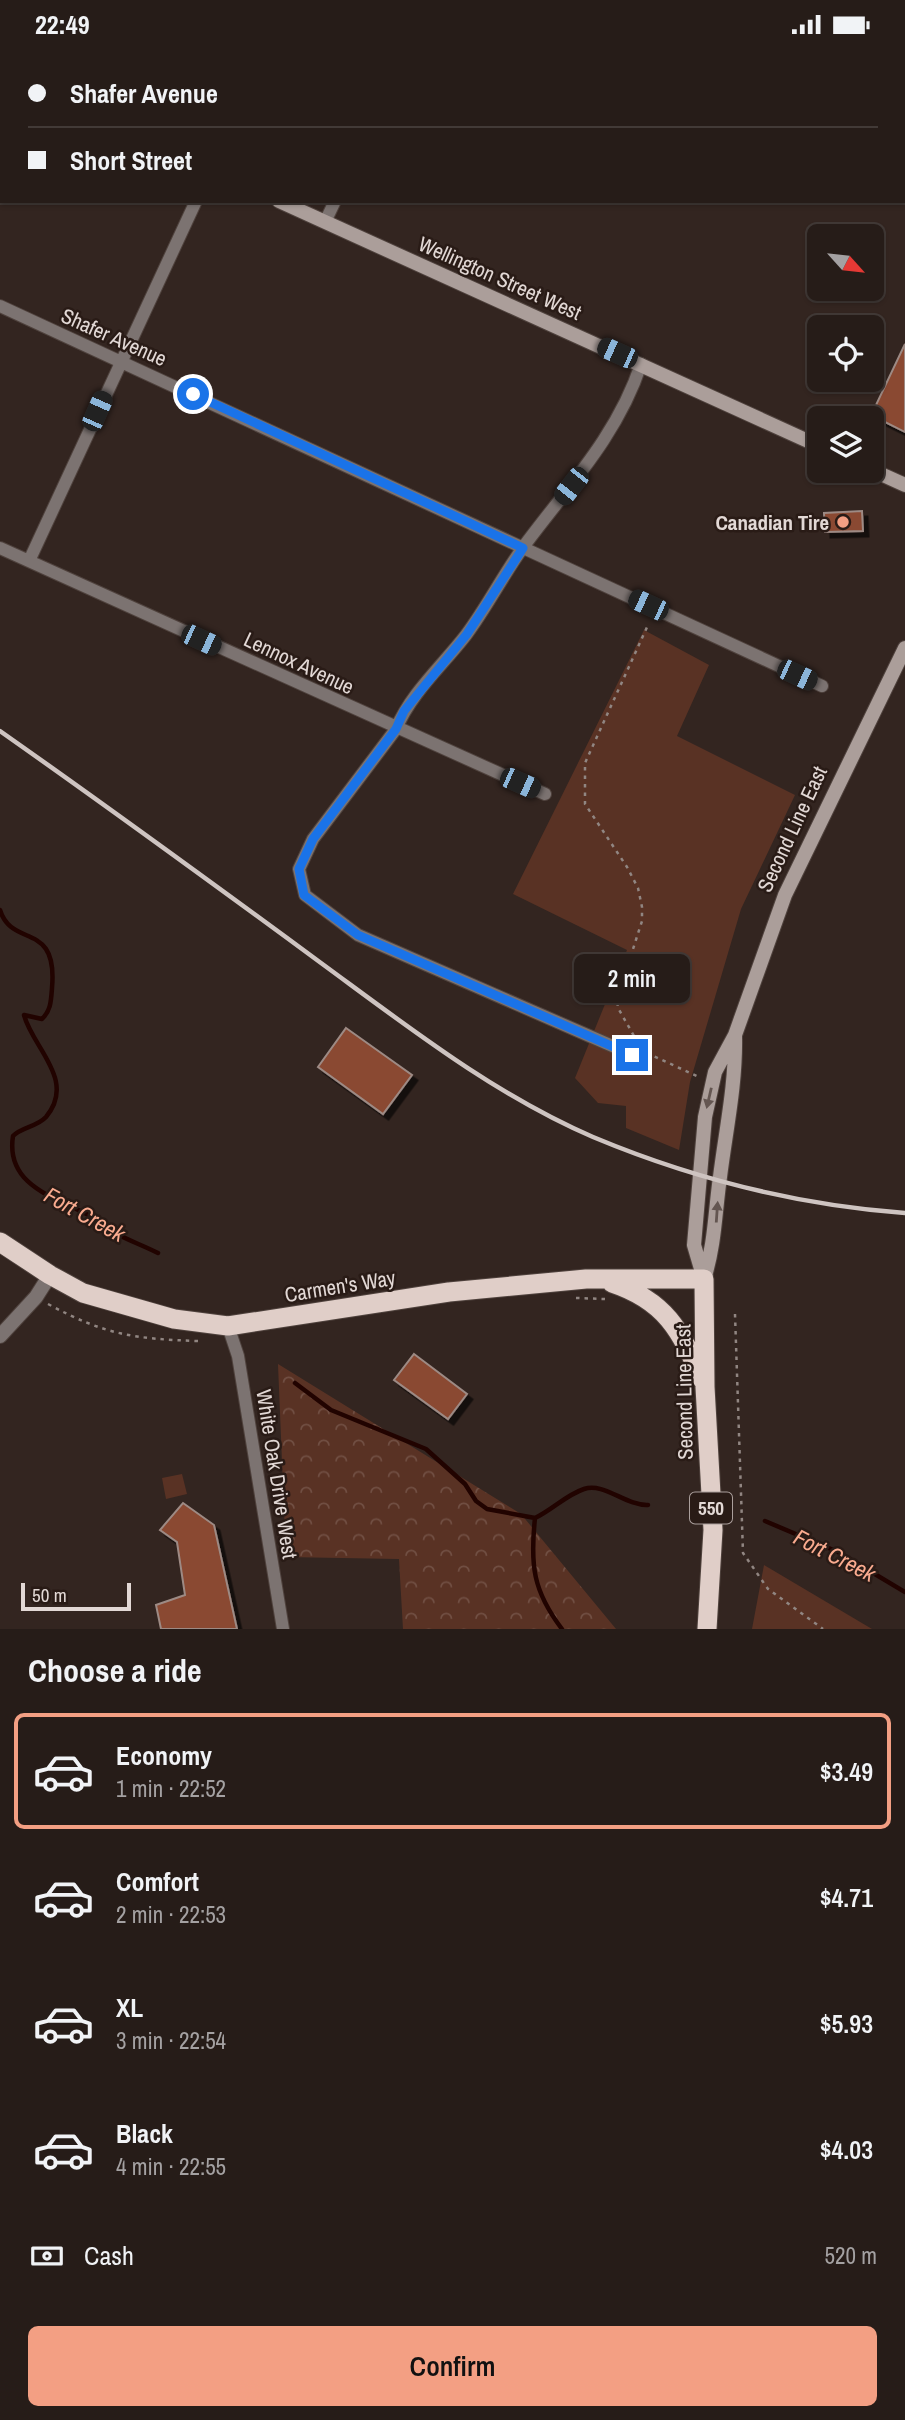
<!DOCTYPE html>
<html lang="en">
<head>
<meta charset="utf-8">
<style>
	:root { --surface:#261c18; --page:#322925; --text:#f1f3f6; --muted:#a4a1a2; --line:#423a37; --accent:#f39f83 }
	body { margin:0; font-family:"Archivo Narrow",sans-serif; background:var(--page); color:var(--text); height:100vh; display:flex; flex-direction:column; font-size:26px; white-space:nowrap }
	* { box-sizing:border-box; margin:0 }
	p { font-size:23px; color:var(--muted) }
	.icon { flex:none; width:38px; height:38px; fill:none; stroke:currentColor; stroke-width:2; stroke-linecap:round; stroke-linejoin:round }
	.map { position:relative; height:1580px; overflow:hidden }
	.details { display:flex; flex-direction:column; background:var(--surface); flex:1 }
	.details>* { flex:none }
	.banner { position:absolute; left:0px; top:0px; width:906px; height:154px; box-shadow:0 2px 5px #0004,0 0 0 2px var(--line); display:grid; align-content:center; height:154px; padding:0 28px; background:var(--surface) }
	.needle { width:46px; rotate:117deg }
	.controls { position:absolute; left:807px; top:175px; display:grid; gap:14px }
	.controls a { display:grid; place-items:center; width:77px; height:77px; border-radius:10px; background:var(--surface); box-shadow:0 2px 5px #0004,0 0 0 2px var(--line); font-size:35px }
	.scale { position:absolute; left:21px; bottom:18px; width:110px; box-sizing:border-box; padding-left:7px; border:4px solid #e2d8d5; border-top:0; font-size:19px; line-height:24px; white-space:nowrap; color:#e2d8d5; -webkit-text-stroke:5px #291b16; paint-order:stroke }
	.end { position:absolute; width:32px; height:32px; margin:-16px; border:9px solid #1a73e8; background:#fff; box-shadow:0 0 0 4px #fff }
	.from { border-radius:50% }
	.bubble { position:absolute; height:49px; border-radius:10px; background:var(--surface); box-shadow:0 2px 5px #0004,0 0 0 2px var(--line); font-size:23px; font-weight:600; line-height:49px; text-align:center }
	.car { position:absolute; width:21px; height:42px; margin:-21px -10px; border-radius:9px; box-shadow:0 0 5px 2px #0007; background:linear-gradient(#222 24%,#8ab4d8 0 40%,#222 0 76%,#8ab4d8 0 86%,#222 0) }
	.banner b { display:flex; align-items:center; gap:24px; height:66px; font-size:26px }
	.banner b+b { border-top:2px solid var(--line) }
	.banner i { width:18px; height:18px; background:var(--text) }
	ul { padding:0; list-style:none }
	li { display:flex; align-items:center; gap:21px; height:116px; margin:0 14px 10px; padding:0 14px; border:4px solid transparent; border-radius:10px }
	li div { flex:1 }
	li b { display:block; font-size:26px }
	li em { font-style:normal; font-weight:600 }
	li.active { border-color:var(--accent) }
	li>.icon { width:63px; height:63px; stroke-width:1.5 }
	h2 { padding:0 28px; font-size:32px; line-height:84px }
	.pay { display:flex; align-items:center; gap:18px; height:77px; padding:0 28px; font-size:26px }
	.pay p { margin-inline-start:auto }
	.action { display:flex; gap:14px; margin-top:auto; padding:14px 28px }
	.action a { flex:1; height:80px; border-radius:10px; background:var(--accent); color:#111; font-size:28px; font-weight:600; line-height:80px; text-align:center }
	.status { display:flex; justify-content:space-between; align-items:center; height:49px; padding:0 35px; background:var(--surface); direction:ltr }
	.status svg { height:19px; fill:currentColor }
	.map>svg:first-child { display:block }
</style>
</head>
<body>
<div class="status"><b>22:49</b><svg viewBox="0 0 49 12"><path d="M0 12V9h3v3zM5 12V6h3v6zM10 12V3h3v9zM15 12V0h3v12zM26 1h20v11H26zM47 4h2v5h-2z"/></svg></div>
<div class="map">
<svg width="905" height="1580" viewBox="0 0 905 1580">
	<defs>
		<pattern id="forest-crowns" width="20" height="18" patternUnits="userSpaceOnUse" patternTransform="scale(1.75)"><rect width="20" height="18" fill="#593224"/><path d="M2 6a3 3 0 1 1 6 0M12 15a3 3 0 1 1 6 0" fill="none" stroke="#714f43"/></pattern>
		<filter id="shadow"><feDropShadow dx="5.5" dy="5.5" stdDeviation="0" flood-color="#0009"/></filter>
	</defs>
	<rect width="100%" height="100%" fill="#332520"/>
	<path fill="url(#forest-crowns)" d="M278 1315 521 1465 616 1580H403L399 1510 286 1508Z"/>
	<path fill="#593224" d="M644 581 709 616 677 687 795 746 741 860 690 1033 679 1101 626 1079V1057L598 1054 575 1029 627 901 513 845Z
		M182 1425 187 1445 166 1450 162 1429Z
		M764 1516 872 1580H752Z"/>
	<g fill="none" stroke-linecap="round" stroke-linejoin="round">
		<path stroke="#210300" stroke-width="4.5" d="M0 861C12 900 58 871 52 939 51 952 51 961 42 970L24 966C32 998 77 1031 46 1068 37 1078 21 1078 13 1087 5 1138 58 1149 92 1168 98 1172 103 1177 109 1181 125 1190 142 1196 158 1204
			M295 1334 331 1361 426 1400 465 1435 476 1452 487 1460 535 1469C552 1461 566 1446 584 1440 604 1433 626 1457 648 1456
			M535 1469C530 1516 533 1542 562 1580
			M765 1472 838 1503 905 1543"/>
	</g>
	<path fill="#8a4830" stroke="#9d8a84" stroke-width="2" filter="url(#shadow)" d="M905 295V383L881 371 876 356Z
		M862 462 863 482 825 483 824 464Z
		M346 979 412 1026 383 1065 318 1018Z
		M414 1305 467 1345 448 1370 394 1331Z
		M183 1454 214 1476 237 1580H161L156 1556 185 1546 177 1493 160 1481Z"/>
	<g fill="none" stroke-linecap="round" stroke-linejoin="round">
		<defs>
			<path id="minor" d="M166 2 167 0
				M407 2V0
				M900 2 901 0
				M325 173 335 152
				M0 257 822 637
				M0 499 545 745
				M29 512 196 152
				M633 1006 358 886 305 846 299 820 313 790 396 680C411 644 442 617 466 586 487 558 503 526 524 497 567 439 618 386 641 315
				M228 1277 238 1307 283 1580"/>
			<path id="tertiary" d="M0 1287 36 1248 50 1226"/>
			<path id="secondary" d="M0 24 2 25
				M279 152 819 397
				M872 421 905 436
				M704 1230 694 1196 705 1068 715 1023 735 986 785 846 905 599
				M704 1230C715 1195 715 1163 720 1128 726 1080 736 1035 735 987"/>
			<path id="trunk" d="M0 1193 50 1226 83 1244 174 1270 228 1277 449 1243 586 1230H704L705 1338 713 1481 707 1580
				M612 1234C666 1252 680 1281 702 1330"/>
		</defs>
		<use href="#minor" stroke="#4f423d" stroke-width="14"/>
		<use href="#tertiary" stroke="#4f423d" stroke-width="16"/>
		<use href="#secondary" stroke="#4f423d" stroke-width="16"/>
		<use href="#trunk" stroke="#4f423d" stroke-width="21"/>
		<path stroke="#918682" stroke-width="2.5" stroke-dasharray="3.5 5" stroke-linecap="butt" d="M638 994 618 959 617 950 642 872V858L638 839 627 818 585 755V714L648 576
			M647 1004 701 1029
			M576 1249 605 1250
			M48 1255C105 1286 135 1290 198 1292
			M735 1265 743 1504 768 1540 823 1580"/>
		<use href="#minor" stroke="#7c7371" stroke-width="12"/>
		<use href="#tertiary" stroke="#7c7371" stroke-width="14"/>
		<use href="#secondary" stroke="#ab9e9a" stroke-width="14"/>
		<use href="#trunk" stroke="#e0cec8" stroke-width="19"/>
		<path stroke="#cec4c1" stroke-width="4.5" d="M0 682C108 758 215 836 321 914 407 977 495 1046 593 1088 691 1129 798 1156 905 1164"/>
	</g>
	<defs><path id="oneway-solid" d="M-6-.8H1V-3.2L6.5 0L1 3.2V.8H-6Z" transform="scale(1.75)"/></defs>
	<g fill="#645651">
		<use href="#oneway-solid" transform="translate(709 1049) rotate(103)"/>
		<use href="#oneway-solid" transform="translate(717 1163) rotate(-86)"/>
	</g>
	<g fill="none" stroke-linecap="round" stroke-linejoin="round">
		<path stroke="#1a73e8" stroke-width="9" d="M193 345 523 499 467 585 404 662 396 680 313 790 299 820 304 846 358 886 632 1006"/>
	</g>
	<circle fill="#f39f83" stroke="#291b16" stroke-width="2.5" cx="843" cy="473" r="7"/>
	<g text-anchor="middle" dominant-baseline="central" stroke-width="5" stroke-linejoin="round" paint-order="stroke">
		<rect fill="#291b16" stroke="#aa9f9c" stroke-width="2" x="690" y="1443.5" width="42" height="31" rx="5"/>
		<g font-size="19" font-weight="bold" fill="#e2d8d5">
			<text x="711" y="1459">550</text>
		</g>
		<g font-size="21" fill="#e2d8d5" stroke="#291b16">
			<text transform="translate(500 229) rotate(24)">Wellington Street West</text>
			<text transform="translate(114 288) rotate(24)">Shafer Avenue</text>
			<text transform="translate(299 614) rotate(25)">Lennox Avenue</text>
			<text transform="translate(792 780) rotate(-65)">Second Line East</text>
			<text transform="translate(340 1237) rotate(-9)">Carmen's Way</text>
			<text transform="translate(684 1343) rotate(-91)">Second Line East</text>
			<text transform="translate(277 1425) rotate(81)">White Oak Drive West</text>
		</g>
		<g font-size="21" font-weight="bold" fill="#e2d8d5" stroke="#291b16" text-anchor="end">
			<text x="829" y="473">Canadian Tire</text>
		</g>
		<g font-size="23" font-style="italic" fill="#faab8f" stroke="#291b16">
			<text transform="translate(85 1165) rotate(29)">Fort Creek</text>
			<text transform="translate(835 1506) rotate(27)">Fort Creek</text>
		</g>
	</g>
</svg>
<div class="controls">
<a><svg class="needle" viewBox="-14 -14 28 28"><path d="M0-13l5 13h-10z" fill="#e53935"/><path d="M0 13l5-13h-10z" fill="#a4a1a2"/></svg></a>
<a><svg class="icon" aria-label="locate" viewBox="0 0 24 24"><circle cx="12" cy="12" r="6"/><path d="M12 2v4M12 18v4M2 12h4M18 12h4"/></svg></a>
<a><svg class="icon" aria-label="layers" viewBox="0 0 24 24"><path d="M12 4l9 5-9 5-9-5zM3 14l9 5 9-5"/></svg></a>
</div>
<div class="scale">50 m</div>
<i class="end from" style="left:193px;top:345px"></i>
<i class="end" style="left:632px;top:1006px"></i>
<div class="bubble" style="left:574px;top:905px;width:116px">2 min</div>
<i class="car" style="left:617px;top:304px;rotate:294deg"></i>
<i class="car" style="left:97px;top:362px;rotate:24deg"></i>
<i class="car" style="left:571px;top:437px;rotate:218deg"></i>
<i class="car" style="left:648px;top:556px;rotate:295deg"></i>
<i class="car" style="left:201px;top:591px;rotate:115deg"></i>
<i class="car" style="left:797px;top:626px;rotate:115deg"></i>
<i class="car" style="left:520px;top:734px;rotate:114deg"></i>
<div class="banner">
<b><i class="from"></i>Shafer Avenue</b>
<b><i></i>Short Street</b>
</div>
</div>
<section class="details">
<h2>Choose a ride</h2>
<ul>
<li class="active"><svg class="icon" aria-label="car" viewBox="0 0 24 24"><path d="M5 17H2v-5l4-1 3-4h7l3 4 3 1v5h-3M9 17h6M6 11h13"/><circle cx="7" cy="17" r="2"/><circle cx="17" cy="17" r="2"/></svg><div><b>Economy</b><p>1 min · 22:52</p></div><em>$3.49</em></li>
<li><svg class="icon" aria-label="car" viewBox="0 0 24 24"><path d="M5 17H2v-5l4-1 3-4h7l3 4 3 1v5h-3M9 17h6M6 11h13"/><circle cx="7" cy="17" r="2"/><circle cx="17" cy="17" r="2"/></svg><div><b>Comfort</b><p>2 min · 22:53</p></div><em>$4.71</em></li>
<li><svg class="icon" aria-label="car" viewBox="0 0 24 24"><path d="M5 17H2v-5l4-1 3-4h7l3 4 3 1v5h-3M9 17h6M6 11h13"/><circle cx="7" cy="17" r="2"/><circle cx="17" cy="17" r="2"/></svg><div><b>XL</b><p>3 min · 22:54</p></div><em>$5.93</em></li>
<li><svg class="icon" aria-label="car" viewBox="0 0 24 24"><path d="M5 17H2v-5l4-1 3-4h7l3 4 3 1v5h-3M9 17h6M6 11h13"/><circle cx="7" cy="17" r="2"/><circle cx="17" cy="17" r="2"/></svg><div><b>Black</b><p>4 min · 22:55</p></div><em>$4.03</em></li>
</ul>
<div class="pay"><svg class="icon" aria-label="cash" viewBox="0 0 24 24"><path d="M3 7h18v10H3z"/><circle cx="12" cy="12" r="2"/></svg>Cash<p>520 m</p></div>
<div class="action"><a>Confirm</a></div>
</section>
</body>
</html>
